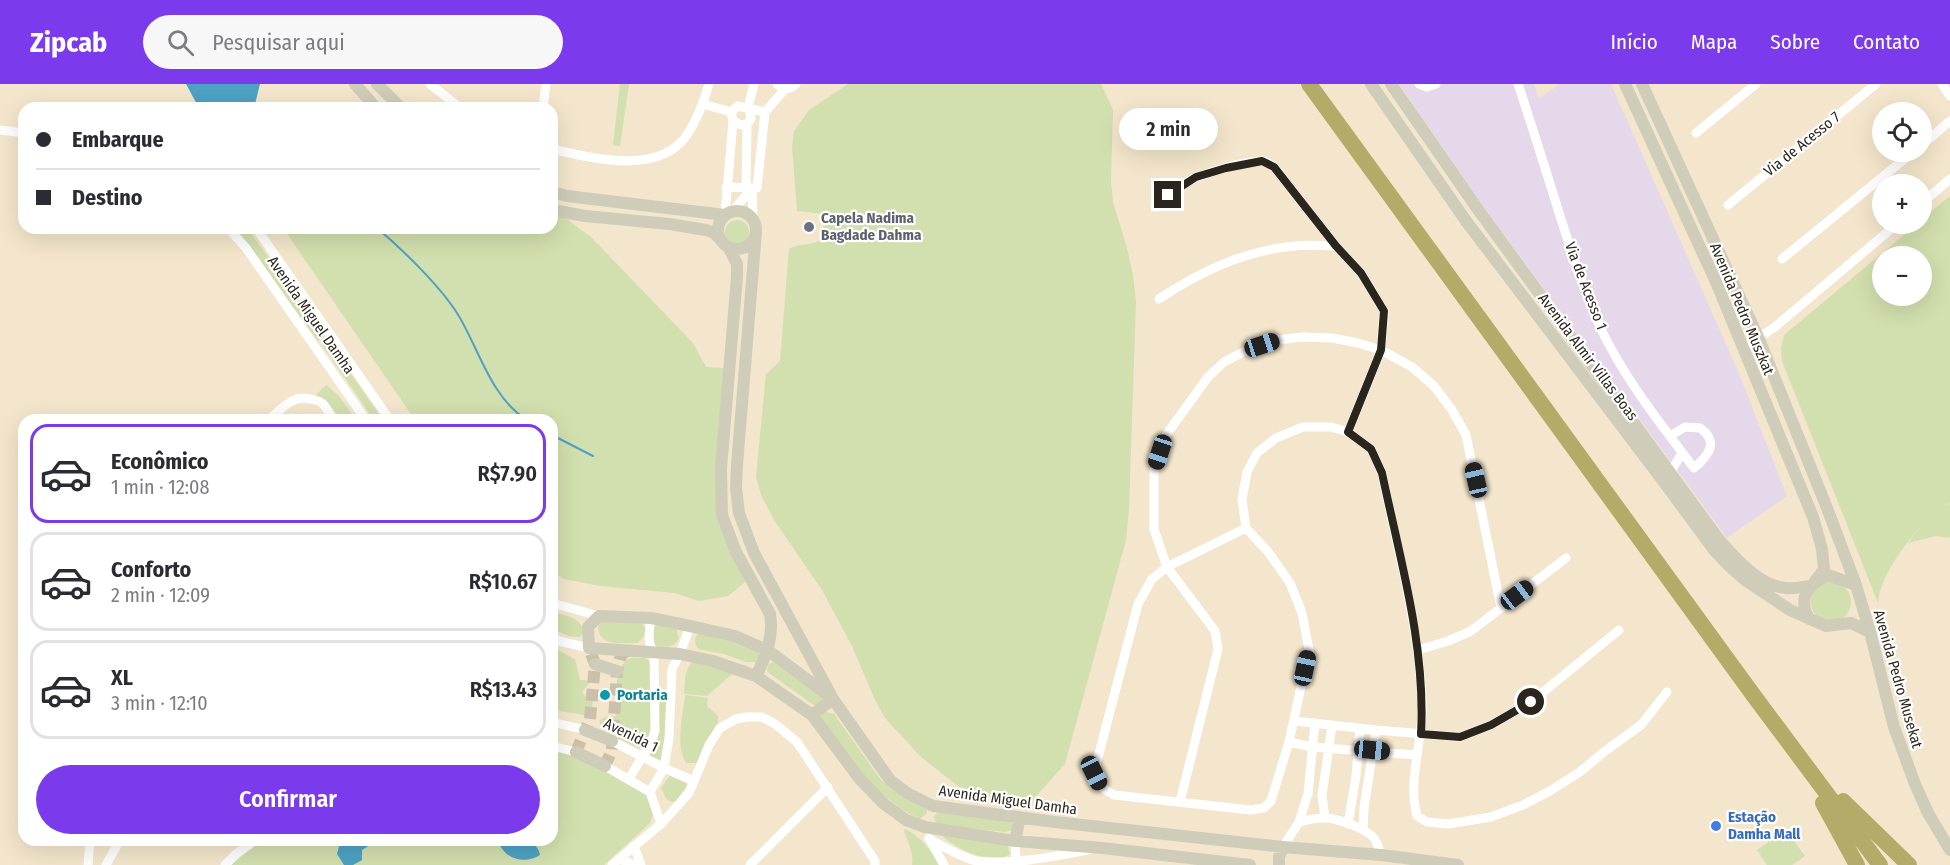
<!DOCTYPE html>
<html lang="pt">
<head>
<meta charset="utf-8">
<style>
	:root { --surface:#fff; --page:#f7f7f7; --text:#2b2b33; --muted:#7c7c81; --line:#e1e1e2; --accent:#7c3aed }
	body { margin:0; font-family:"Fira Sans Condensed",sans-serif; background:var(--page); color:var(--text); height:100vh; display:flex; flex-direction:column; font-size:22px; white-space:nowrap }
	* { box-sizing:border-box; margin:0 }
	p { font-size:20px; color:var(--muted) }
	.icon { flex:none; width:33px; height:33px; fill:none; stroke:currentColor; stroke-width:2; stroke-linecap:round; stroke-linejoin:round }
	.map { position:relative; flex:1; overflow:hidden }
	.drawer { position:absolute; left:18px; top:330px; width:540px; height:432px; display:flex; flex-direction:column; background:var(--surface); border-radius:18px; box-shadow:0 6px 24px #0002 }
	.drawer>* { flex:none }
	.hud { position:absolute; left:18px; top:18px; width:540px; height:132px; border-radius:18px; box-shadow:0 6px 24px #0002; display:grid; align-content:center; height:132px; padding:0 18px; background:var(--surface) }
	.controls { position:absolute; left:1872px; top:18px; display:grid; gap:12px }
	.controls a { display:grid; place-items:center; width:60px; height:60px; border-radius:50%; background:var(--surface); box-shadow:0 6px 24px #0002; font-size:30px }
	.end { position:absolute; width:27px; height:27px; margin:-14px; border:8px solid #2b261d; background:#fff; box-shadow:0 0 0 3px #fff }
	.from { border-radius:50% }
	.bubble { position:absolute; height:42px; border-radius:21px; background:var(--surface); box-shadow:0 6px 24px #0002; font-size:20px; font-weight:600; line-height:42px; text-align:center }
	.car { position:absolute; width:18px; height:36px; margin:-18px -9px; border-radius:8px; box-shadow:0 0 4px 2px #0007; background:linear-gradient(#222 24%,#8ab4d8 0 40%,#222 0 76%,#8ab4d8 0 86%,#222 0) }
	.hud b { display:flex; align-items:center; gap:21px; height:57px; font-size:22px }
	.hud b+b { border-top:2px solid var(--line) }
	.hud i { width:15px; height:15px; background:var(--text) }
	ul { padding:10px 0 0; list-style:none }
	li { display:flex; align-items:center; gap:18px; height:99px; margin:0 12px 9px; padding:0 6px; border:3px solid var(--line); border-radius:18px }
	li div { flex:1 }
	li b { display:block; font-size:22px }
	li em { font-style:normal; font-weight:600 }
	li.on { border-color:var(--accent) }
	li>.icon { width:54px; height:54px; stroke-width:1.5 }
	.button { display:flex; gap:12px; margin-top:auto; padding:12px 18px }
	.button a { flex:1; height:69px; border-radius:36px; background:var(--accent); color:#fff; font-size:24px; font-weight:600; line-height:69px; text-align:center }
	header { display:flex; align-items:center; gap:36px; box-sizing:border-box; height:84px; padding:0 30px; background:var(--accent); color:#fff }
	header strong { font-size:28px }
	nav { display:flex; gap:33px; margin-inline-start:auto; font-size:21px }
	.search { width:420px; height:54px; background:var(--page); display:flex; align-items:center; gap:15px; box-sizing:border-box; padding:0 21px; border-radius:33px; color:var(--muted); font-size:22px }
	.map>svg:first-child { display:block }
</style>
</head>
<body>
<header>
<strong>Zipcab</strong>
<div class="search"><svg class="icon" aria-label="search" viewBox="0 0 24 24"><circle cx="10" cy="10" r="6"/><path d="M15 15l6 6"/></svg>Pesquisar aqui</div>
<nav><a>Início</a><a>Mapa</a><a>Sobre</a><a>Contato</a></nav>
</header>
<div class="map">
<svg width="1950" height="781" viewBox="0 0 1950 781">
	<rect width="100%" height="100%" fill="#f3e6cc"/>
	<path fill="#e6d8eb" d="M1399 0H1534L1539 14 1560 0H1611L1738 287 1787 412 1727 454 1483 122Z"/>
	<path fill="#d2dfae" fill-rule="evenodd" d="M620 0H629L620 62 613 61Z
		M848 0H1101L1113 26 1111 96 1113 118 1127 164 1133 191 1136 218 1129 425 1126 456 1065 680 1031 718 1015 722 958 702 921 673 885 634 875 616 852 562 822 506 774 436 761 411 756 393 766 290 780 277 789 165C800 158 809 164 823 154L824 130 797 127 792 62 794 47 809 26Z
		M1950 112V419L1943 423 1950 420V454L1936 452 1908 459 1923 440C1905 460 1880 492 1878 519L1782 277 1781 264 1784 251 1917 140H1922V135ZM1882 172H1922V212H1882Z
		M552 131 568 136 591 153 693 259 706 283 723 284 728 288 717 428 745 498 728 512 699 517 674 509 600 502 564 495 552 488V336H415L283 144H552Z
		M725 148a12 12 0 1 1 24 0a12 12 0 1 1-24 0Z
		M235 144H247L325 252 318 257Z
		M328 257 383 336H374L322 261Z
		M326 301 339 312 356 336H342L329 320 316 311Z
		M1811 518a20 20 0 1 1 40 0a20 20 0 1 1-40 0Z
		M552 527C565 533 583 532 583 549L581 552 577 553 569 552 552 545Z
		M603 536 640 537 645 544V551L638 559C623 559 599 563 598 543Z
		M657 541 676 545 679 554C675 563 666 564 656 562L653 558 654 543Z
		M704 547 759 567 760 571 756 578H746L724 570 698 565C693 557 694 550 704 547Z
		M552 563 575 575 580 596 594 597V599H589L582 608 588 616 593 617 591 632 560 627 552 620Z
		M704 570C719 570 732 583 747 581L745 587 731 591 707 612 684 610C686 589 684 581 704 570Z
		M631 574H645L651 578 652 651 645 662 639 664 619 655 615 644 611 646 600 640 599 637 605 633 616 632C617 614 612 581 631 574Z
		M774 577 824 614 818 624 770 590 767 587 768 581Z
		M664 608 668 609 670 615 662 677 651 672 649 669 657 659 658 614Z
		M685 611 708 614 707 622 718 632V642L700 679H686C675 661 683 632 685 611Z
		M826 628 834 630 881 696 889 703 927 726V729L920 735C875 715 850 672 821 634V632Z
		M556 665 562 666 647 707 653 730 650 739 604 781H231L259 759 270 761 279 756H552V667Z
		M670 691 684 696 687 701 676 717 672 718 667 716 661 704Z
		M938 728 1011 737 1013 742 1011 746 1005 748 942 741 936 738 933 733Z
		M905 745C922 753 930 766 940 781H912C914 770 908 758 904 747Z
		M1786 746 1805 772 1792 781H1767L1757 766Z
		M943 751 1007 759 1010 770 1001 775C979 775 960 766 943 753Z"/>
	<path fill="#4ea2c3" d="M186 0H260L254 24H199Z
		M498 756C513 756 537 752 540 771 525 781 503 775 498 756Z
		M365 757 369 758 370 761 362 766V776L353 781H344L337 770 339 762Z"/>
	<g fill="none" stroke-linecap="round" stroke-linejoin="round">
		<path stroke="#4ea2c3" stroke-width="2" d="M377 144C402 165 439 201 457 229 479 264 490 313 527 336
			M552 351 593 372"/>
		<path stroke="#cbc0a9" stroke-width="12" stroke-dasharray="12 6" stroke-linecap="butt" d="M576 668 590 635 595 580 589 564
			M605 682 612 666 617 587 621 571 628 566"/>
		<path stroke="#fff" stroke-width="9" d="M430 0 460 24
			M777 0C783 6 790 6 796 0
			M1419 0 1427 3 1436 0
			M1518 0C1533 45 1547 90 1561 135 1573 172 1584 208 1600 243 1624 294 1660 339 1694 384 1708 372 1720 358 1700 344L1685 343 1670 352
			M1942 0 1950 12
			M703 20 731 28
			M543 24 546 0
			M748 24 754 0
			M749 25 751 35 747 40 741 41 733 37 731 28 738 22 765 28
			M0 46 24 49
			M1696 49 1756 0
			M1922 61 1950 37
			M552 65C592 74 659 92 687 51 697 36 704 17 709 0
			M726 103 757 104 765 28 785 5
			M746 104 747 40
			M1922 119 1950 95
			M1728 121 1876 0
			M1155 123C1163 115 1171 108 1180 102 1196 91 1243 77 1262 77 1267 78 1270 80 1274 83L1336 162 1361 189 1384 227 1381 266 1348 348
			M732 128 752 104 753 135
			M725 131 733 37
			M228 144 246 164 366 336
			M256 144 390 336
			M1782 175 1913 68
			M1159 215C1201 187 1244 167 1294 162 1308 160 1322 162 1336 162
			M1743 264 1775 243 1897 140
			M269 336C281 325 292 311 310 315 314 316 319 316 323 320 327 324 330 331 333 336
			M1667 391 1670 389 1682 369
			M1246 444 1167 483 1152 495 1138 520 1094 689 1101 703 1114 711 1251 726 1264 724 1271 717 1289 658 1309 566 1302 529 1290 499 1269 469 1246 444 1242 415 1247 388 1257 369 1276 354 1303 343H1331L1348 348 1371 365 1382 389C1397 465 1419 541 1422 618 1424 656 1407 694 1417 732L1427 738 1448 740 1491 733 1523 721 1548 708 1580 688 1605 667 1641 641 1667 608
			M552 519 599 532
			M552 553 559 557 589 564
			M1418 566 1448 557 1471 547 1566 474
			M1294 637 1376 646 1460 653 1491 641 1531 618 1619 546
			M552 638 585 646
			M612 657 664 684 694 697
			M1289 658 1312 663 1416 671
			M552 662 576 668
			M605 682 650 708 661 740
			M629 695 642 673 650 662 655 647 654 568C646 559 650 545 651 534
			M650 708 664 684 669 654 672 585 680 570 690 542
			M1180 718 1218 565 1215 547 1167 483 1154 445V386L1166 351 1208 293 1224 278 1247 266 1278 256 1302 253 1332 254 1358 259 1381 266 1412 283 1434 302 1452 326 1466 351 1501 524
			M1325 733 1322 712 1332 641
			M1299 738 1308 710 1315 639
			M1348 740 1356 692 1360 644
			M1363 746 1364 724 1376 646
			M929 754 944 781
			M929 755C943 762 960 773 976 777 1012 781 1052 773 1088 766
			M1015 757 1016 781
			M634 762 641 781
			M1283 763 1299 738C1307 736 1314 734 1322 734 1335 733 1365 744 1374 754 1377 758 1379 766 1381 771
			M619 775 635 781
			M88 781 90 756
			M106 781 120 756
			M225 781 236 770 255 756
			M612 781 661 740 689 709 709 661 720 644 736 635 747 633H762L775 640 797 658 875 777V781
			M750 781 828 703"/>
		<path stroke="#cfccb9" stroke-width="12" d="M355 0 376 24
			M377 0 401 24
			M1371 0 1466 137 1661 394 1714 466 1728 481 1745 496 1790 526 1826 542 1851 539 1870 548
			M1391 0 1479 127 1720 457C1738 476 1759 502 1786 504 1794 505 1802 503 1810 502
			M1625 0 1716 198 1813 433 1822 465 1824 485 1815 497
			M1642 0 1759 255 1827 424 1856 501 1870 548 1894 643 1915 700 1928 729 1950 766
			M552 108 567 112 725 131
			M552 126 585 132 669 140 706 146 714 149 720 155
			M718 146a19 19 0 1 1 38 0a19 19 0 1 1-38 0Z
			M756 148 737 381 736 404 739 429 754 469 831 611
			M729 164 737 180V193L721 384 722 431 736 468 770 530C774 553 766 572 756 592
			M1809 535C1797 513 1809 500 1828 491L1856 501
			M595 580 617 587
			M812 631 833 615
			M585 646 612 657
			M576 668 605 682
			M1015 757 1020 733
			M1250 781 1102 764 1015 757 925 743 906 736 884 720 859 694 812 631 756 592 713 577 680 570 589 564 588 543 599 532 651 534 690 542 735 552 769 567 833 615 890 696 907 709 933 722 1055 738 1283 763 1381 771 1458 781
			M1279 781V773L1283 763"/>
		<path stroke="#b2ac68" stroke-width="16" d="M1309 0 1754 612 1880 781
			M1843 717 1909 781
			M1823 719 1857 781"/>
	</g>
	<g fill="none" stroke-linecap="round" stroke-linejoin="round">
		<path stroke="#2b261d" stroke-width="8" d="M1168 111 1196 93 1226 84 1262 77 1274 83 1336 162 1361 189 1384 227 1381 266 1348 348 1371 365 1382 389C1400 475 1426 562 1421 650L1460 653 1491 641 1531 618"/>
	</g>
	<circle fill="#6b7280" stroke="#fff" stroke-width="2" cx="809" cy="143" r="6"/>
	<circle fill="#0f9aa8" stroke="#fff" stroke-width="2" cx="605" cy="611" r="6"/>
	<circle fill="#3f7fe0" stroke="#fff" stroke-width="2" cx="1716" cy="742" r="6"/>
	<g text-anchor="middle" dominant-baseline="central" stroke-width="4.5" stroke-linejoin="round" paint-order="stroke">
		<g font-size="15" fill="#2b261d" stroke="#fff">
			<text transform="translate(1802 60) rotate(-39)">Via de Acesso 7</text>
			<text transform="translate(1586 202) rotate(69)">Via de Acesso 1</text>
			<text transform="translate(1742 225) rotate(67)">Avenida Pedro Muszkat</text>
			<text transform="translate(311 231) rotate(55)">Avenida Miguel Damha</text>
			<text transform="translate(1588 273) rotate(53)">Avenida Almir Villas Boas</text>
			<text transform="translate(1898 595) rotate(74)">Avenida Pedro Musekat</text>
			<text transform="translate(631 651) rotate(26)">Avenida 1</text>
			<text transform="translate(1008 716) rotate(8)">Avenida Miguel Damha</text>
		</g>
		<g font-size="15" font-weight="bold" fill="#5b616d" stroke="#fff" text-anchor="start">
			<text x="821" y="134">Capela Nadima<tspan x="821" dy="17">Bagdade Dahma</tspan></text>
		</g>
		<g font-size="15" font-weight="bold" fill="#0d838f" stroke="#fff" text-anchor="start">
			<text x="617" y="611">Portaria</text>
		</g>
		<g font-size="15" font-weight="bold" fill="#366cbe" stroke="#fff" text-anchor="start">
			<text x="1728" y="733">Estação<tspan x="1728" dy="17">Damha Mall</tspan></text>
		</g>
	</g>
</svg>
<div class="controls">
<a><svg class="icon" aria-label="locate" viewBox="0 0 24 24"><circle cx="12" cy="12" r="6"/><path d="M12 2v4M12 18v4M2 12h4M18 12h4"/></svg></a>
<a>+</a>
<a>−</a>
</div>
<i class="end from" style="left:1531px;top:618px"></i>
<i class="end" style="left:1168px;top:111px"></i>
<div class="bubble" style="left:1119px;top:24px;width:99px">2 min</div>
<i class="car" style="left:1262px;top:261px;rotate:72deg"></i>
<i class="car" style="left:1160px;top:368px;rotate:198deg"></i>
<i class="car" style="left:1476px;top:396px;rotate:347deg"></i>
<i class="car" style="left:1517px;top:511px;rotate:53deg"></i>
<i class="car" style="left:1305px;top:584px;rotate:12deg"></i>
<i class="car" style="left:1372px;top:666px;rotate:96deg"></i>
<i class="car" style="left:1094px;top:689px;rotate:154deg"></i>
<div class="hud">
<b><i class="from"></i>Embarque</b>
<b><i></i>Destino</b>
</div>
<section class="drawer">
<ul>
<li class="on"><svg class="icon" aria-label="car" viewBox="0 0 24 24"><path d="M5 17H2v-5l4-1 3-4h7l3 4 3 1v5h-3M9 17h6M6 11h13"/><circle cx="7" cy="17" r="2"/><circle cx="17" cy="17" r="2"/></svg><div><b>Econômico</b><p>1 min · 12:08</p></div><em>R$7.90</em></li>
<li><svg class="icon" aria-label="car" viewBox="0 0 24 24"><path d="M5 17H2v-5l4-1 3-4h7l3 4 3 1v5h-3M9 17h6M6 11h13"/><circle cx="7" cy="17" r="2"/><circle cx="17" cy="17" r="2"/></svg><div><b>Conforto</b><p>2 min · 12:09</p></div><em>R$10.67</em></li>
<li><svg class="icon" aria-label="car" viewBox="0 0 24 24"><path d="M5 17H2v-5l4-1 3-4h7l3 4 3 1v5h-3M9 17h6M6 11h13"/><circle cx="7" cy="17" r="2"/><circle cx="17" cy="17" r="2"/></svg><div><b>XL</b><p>3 min · 12:10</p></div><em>R$13.43</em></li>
</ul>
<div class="button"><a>Confirmar</a></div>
</section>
</div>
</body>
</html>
